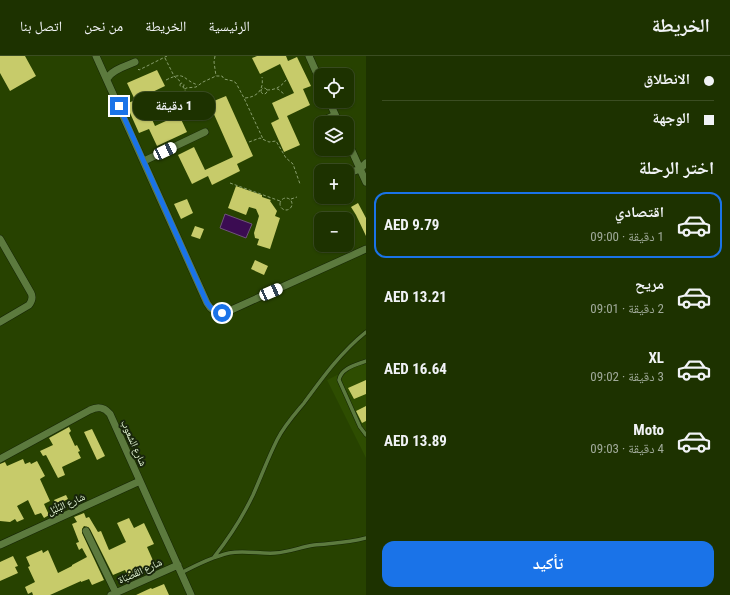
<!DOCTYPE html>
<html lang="ar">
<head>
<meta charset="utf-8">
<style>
	:root { --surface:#1d3200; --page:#253a0a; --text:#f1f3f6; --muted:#a0aa99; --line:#3b4d22; --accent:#1a73e8 }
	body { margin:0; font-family:"Roboto Condensed","Noto Naskh Arabic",sans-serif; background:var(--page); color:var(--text); direction:rtl; height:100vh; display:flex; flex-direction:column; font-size:15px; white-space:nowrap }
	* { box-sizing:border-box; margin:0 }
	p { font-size:13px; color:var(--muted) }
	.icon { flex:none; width:22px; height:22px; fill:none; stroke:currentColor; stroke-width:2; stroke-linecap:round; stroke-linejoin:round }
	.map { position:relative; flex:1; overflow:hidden; direction:ltr }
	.side { display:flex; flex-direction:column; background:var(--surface); width:364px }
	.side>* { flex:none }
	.guide { display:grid; align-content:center; height:88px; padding:0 16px; background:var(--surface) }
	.fabs { position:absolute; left:314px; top:12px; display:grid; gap:8px }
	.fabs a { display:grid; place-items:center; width:40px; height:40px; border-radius:8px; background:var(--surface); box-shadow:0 1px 3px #0004,0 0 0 1px var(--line); font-size:20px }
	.end { position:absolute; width:18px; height:18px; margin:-9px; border:5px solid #1a73e8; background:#fff; box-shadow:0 0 0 2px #fff }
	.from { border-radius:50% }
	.bubble { position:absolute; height:28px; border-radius:12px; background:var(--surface); box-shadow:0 1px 3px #0004,0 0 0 1px var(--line); font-size:13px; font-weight:700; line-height:28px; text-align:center; direction:rtl }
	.car { position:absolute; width:12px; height:24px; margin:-12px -6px; border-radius:5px; box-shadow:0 0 3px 1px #0007; background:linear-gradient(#fff 24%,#345 0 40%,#fff 0 76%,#345 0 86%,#fff 0) }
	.guide b { display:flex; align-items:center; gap:14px; height:38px; font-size:15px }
	.guide b+b { border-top:1px solid var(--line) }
	.guide i { width:10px; height:10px; background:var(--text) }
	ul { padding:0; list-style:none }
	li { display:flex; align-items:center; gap:12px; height:66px; margin:0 8px 6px; padding:0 8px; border:2px solid transparent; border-radius:12px }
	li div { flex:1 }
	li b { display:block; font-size:15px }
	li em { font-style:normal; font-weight:700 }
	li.active { border-color:var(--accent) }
	li>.icon { width:36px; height:36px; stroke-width:1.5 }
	h2 { padding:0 16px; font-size:18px; line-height:48px }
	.button { display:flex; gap:8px; margin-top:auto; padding:8px 16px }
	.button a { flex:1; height:46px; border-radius:12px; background:var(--accent); color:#fff; font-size:16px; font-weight:700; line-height:46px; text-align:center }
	header { display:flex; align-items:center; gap:24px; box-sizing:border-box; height:56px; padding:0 20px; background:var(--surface); border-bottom:1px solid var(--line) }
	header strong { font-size:19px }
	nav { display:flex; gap:22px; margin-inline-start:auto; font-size:14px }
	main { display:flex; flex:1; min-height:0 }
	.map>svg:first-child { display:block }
</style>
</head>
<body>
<header>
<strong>الخريطة</strong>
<nav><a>الرئيسية</a><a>الخريطة</a><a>من نحن</a><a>اتصل بنا</a></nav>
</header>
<main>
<section class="side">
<div class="guide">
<b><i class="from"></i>الانطلاق</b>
<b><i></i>الوجهة</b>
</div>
<h2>اختر الرحلة</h2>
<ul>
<li class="active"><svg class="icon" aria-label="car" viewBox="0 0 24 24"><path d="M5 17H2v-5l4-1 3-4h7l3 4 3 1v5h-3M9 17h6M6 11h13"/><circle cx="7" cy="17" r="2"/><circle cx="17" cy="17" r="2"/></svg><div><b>اقتصادي</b><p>1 دقيقة · 09:00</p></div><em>AED 9.79</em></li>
<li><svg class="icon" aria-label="car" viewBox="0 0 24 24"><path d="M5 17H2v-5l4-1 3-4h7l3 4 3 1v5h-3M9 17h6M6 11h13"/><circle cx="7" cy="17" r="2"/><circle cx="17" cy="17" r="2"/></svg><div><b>مريح</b><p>2 دقيقة · 09:01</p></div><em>AED 13.21</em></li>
<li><svg class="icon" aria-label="car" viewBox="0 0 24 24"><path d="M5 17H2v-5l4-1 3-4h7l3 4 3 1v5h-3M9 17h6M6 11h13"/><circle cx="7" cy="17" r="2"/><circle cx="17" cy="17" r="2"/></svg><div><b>XL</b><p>3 دقيقة · 09:02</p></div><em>AED 16.64</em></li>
<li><svg class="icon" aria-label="car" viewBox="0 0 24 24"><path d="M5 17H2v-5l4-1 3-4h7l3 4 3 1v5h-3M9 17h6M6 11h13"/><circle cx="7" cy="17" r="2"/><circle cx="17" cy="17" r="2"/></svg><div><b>Moto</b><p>4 دقيقة · 09:03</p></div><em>AED 13.89</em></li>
</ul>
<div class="button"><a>تأكيد</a></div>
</section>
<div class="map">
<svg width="366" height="539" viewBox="0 0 366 539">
	<rect width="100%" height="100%" fill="#274200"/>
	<path fill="#2e4d01" d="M366 305V402L327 324Z"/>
	<path fill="#3b0c52" stroke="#6f537a" d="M225 158 252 168 246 182 220 172Z"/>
	<path fill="#c7cb6a" d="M0 0H25L36 20 10 35 0 17Z
		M257 0H286L288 5 297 1 311 30 303 33 310 49 287 60 300 89 284 96 271 67 279 63 272 47 294 37 280 8 260 18 252 2Z
		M157 14 165 30 142 41 155 70 179 59 187 76 157 90 149 73 139 77 126 48 135 44 127 27Z
		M226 40 253 100 237 108 240 115 212 129 208 120 192 128 178 99 194 91 205 114 233 101 209 47Z
		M236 130 262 139V141L271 144 270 145 277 155 275 160 280 162 270 193 257 189 259 183 255 182 254 177 259 160 256 153 249 151 246 159 228 152Z
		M187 143 193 157 181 163 174 148Z
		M358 147 366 162V180L356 159 351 151Z
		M195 170 204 173 200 183 191 180Z
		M255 204 268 210 264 219 251 213Z
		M366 324V338L354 343 348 332Z
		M366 350V365L362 367 356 355Z
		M69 371 71 375 69 377 75 390 77 389 80 395 78 396 81 402 62 411 65 419 58 422 46 399 43 400 40 395 53 389 49 382Z
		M92 373 105 400 97 404 84 376Z
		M23 403 25 408 30 406 31 408 37 405 45 420 40 423 50 445 44 448 49 459 44 462 41 457 35 459 28 444 17 450 24 463 17 466 15 463 10 466 0 465V408L5 406 7 410Z
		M66 439 68 443 62 446 65 453 60 455 54 444Z
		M84 457 86 462 89 461 98 476 101 475 109 494 126 486 117 467 129 462 134 472 144 467 154 488 147 491 155 509 141 515V514L128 520 125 514 113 519 90 473 88 471 84 470 82 473V477L104 524 92 529 89 523 81 526V525L50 539H33L32 536 28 538 25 531 35 526 28 511 30 510 26 501 42 494 43 497 48 494 58 517 72 510V509L87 501 82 492 79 494 76 487 79 486 72 468 77 466 74 461Z
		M13 500 18 510 15 511 18 517 0 525V506Z
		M164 528 169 539H136L151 532 152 533Z"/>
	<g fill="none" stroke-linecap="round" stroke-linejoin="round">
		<defs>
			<path id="service" d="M318 65 335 57
				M366 305C356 309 341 312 339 324L360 371 366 379
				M214 501C229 482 242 462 253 439 261 421 268 402 277 384 284 370 294 359 304 347 323 321 341 296 366 276
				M181 517C196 509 212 501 229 497 244 494 260 498 275 497 289 496 301 491 314 489 332 487 348 487 366 482"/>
			<path id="minor" d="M96 0 207 247C212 256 220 258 229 255L366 193
				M309 0 321 27
				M107 23C111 14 126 10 135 6
				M329 45 339 67
				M347 84 366 126
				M144 105 205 76
				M349 117 360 113 366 107
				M0 183 31 237C33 241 32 245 29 249L0 266
				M0 403 90 354C98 350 104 351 110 358L191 539
				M86 475 116 537
				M0 489 140 425
				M111 539 178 509"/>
		</defs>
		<use href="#service" stroke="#162506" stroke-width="4.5"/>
		<use href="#minor" stroke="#162506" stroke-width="8"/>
		<path stroke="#889e6d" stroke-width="1" stroke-dasharray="3 2" stroke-linecap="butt" d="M215 0 214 6 216 20
			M165 2 174 20 181 26
			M138 13 139 14 167 0
			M166 24C186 14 182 24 198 29
			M180 29a2 2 0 1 1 4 0a2 2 0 1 1-4 0Z
			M183 30 190 45
			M261 35a3 3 0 1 1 6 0a3 3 0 1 1-6 0Z
			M277 33H278L284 38
			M267 34C275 34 281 31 286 24
			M245 42C258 41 264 33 262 21
			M153 55 180 42 186 32 196 31 203 26 216 20H222L224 23 233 25 236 27 244 42 263 83
			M165 61 167 51 168 48
			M249 86 260 82 269 86 276 85 286 102 293 108 300 128
			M230 127 280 145
			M280 148a6 6 0 1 1 12 0a6 6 0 1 1-12 0Z
			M291 143 297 141"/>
		<use href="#service" stroke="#5c7a3e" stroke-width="3.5"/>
		<use href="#minor" stroke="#5c7a3e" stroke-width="7"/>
	</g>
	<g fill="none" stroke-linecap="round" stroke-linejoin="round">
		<path stroke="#1a73e8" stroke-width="5" d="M119 50 207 247C211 253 215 256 222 257"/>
	</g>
	<g text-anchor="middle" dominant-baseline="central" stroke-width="4" stroke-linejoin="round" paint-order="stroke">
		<g font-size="10" fill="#e7f9d9" stroke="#18250b">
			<text transform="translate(134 387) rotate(66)">شارع الشعوب</text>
			<text transform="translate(66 448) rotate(-24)">شارع البُلْبُل</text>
			<text transform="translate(140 515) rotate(-24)">شارع القَصْبَاة</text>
		</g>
	</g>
</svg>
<div class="fabs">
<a><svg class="icon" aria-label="locate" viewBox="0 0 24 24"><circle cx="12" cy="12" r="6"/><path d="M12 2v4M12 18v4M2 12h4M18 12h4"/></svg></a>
<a><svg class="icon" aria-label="layers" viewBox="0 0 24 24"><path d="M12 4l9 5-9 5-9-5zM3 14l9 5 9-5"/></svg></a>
<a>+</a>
<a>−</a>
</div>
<i class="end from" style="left:222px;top:257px"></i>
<i class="end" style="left:119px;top:50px"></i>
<div class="bubble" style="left:133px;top:36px;width:82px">1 دقيقة</div>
<i class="car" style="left:165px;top:95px;rotate:65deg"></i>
<i class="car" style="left:271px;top:236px;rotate:66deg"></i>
</div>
</main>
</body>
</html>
